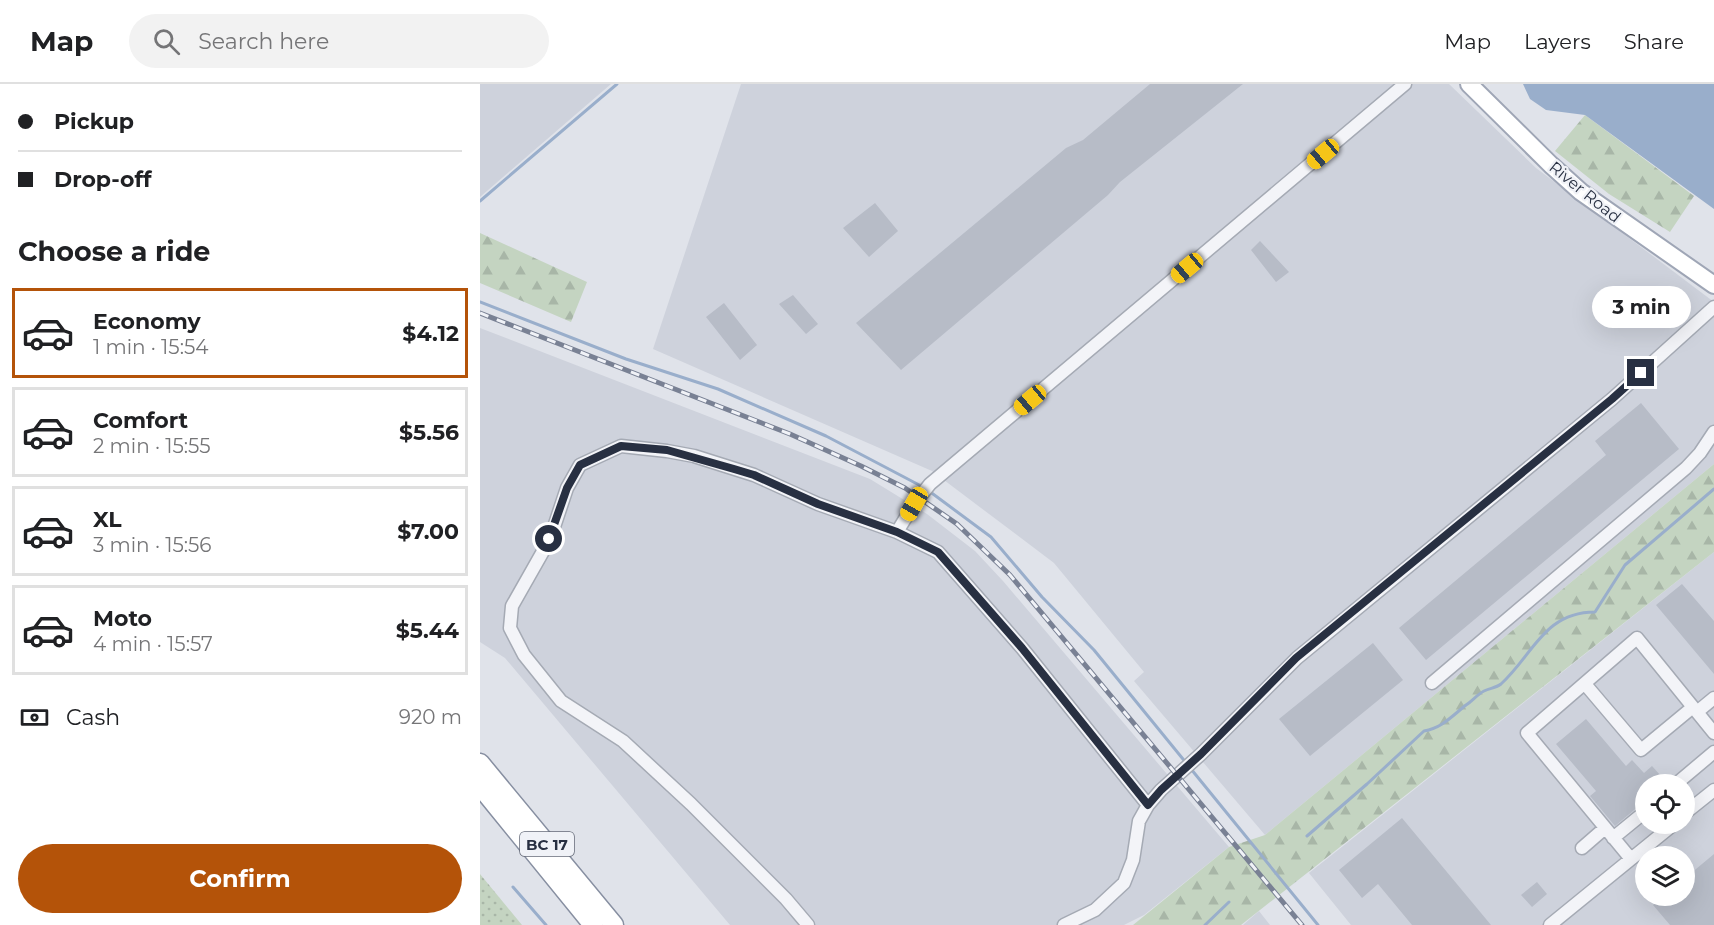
<!DOCTYPE html>
<html lang="en">
<head>
<meta charset="utf-8">
<style>
	:root { --surface:#fff; --page:#f2f2f2; --text:#202124; --muted:#757577; --line:#e0e0e0; --accent:#b45309 }
	body { margin:0; font-family:Montserrat,sans-serif; background:var(--page); color:var(--text); height:100vh; display:flex; flex-direction:column; font-size:22px; white-space:nowrap }
	* { box-sizing:border-box; margin:0 }
	p { font-size:20px; color:var(--muted) }
	.icon { flex:none; width:33px; height:33px; fill:none; stroke:currentColor; stroke-width:2; stroke-linecap:round; stroke-linejoin:round }
	.map { position:relative; flex:1; overflow:hidden }
	.panel { display:flex; flex-direction:column; background:var(--surface); width:480px }
	.panel>* { flex:none }
	.top-card { display:grid; align-content:center; height:132px; padding:0 18px; background:var(--surface) }
	.buttons { position:absolute; left:1155px; top:690px; display:grid; gap:12px }
	.buttons a { display:grid; place-items:center; width:60px; height:60px; border-radius:50%; background:var(--surface); box-shadow:0 6px 24px #0002; font-size:30px }
	.end { position:absolute; width:27px; height:27px; margin:-14px; border:8px solid #283042; background:#fff; box-shadow:0 0 0 3px #fff }
	.from { border-radius:50% }
	.bubble { position:absolute; height:42px; border-radius:21px; background:var(--surface); box-shadow:0 6px 24px #0002; font-size:20px; font-weight:700; line-height:42px; text-align:center }
	.car { position:absolute; width:18px; height:36px; margin:-18px -9px; border-radius:8px; box-shadow:0 0 4px 2px #0007; background:linear-gradient(#f5c518 24%,#345 0 40%,#f5c518 0 76%,#345 0 86%,#f5c518 0) }
	.top-card b { display:flex; align-items:center; gap:21px; height:57px; font-size:22px }
	.top-card b+b { border-top:2px solid var(--line) }
	.top-card i { width:15px; height:15px; background:var(--text) }
	ul { padding:0; list-style:none }
	li { display:flex; align-items:center; gap:18px; height:90px; margin:0 12px 9px; padding:0 6px; border:3px solid var(--line); border-radius:0px }
	li div { flex:1 }
	li b { display:block; font-size:22px }
	li em { font-style:normal; font-weight:700 }
	li.on { border-color:var(--accent) }
	li>.icon { width:54px; height:54px; stroke-width:1.5 }
	h2 { padding:0 18px; font-size:27px; line-height:72px }
	.pay { display:flex; align-items:center; gap:15px; height:66px; padding:0 18px; font-size:22px }
	.pay p { margin-inline-start:auto }
	.cta { display:flex; gap:12px; margin-top:auto; padding:12px 18px }
	.cta a { flex:1; height:69px; border-radius:36px; background:var(--accent); color:#fff; font-size:24px; font-weight:700; line-height:69px; text-align:center }
	header { display:flex; align-items:center; gap:36px; box-sizing:border-box; height:84px; padding:0 30px; background:var(--surface); border-bottom:2px solid var(--line) }
	header strong { font-size:28px }
	nav { display:flex; gap:33px; margin-inline-start:auto; font-size:21px }
	.search { width:420px; height:54px; background:var(--page); display:flex; align-items:center; gap:15px; box-sizing:border-box; padding:0 21px; border-radius:33px; color:var(--muted); font-size:22px }
	main { display:flex; flex:1; min-height:0 }
	.map>svg:first-child { display:block }
</style>
</head>
<body>
<header>
<strong>Map</strong>
<div class="search"><svg class="icon" aria-label="search" viewBox="0 0 24 24"><circle cx="10" cy="10" r="6"/><path d="M15 15l6 6"/></svg>Search here</div>
<nav><a>Map</a><a>Layers</a><a>Share</a></nav>
</header>
<main>
<section class="panel">
<div class="top-card">
<b><i class="from"></i>Pickup</b>
<b><i></i>Drop-off</b>
</div>
<h2>Choose a ride</h2>
<ul>
<li class="on"><svg class="icon" aria-label="car" viewBox="0 0 24 24"><path d="M5 17H2v-5l4-1 3-4h7l3 4 3 1v5h-3M9 17h6M6 11h13"/><circle cx="7" cy="17" r="2"/><circle cx="17" cy="17" r="2"/></svg><div><b>Economy</b><p>1 min · 15:54</p></div><em>$4.12</em></li>
<li><svg class="icon" aria-label="car" viewBox="0 0 24 24"><path d="M5 17H2v-5l4-1 3-4h7l3 4 3 1v5h-3M9 17h6M6 11h13"/><circle cx="7" cy="17" r="2"/><circle cx="17" cy="17" r="2"/></svg><div><b>Comfort</b><p>2 min · 15:55</p></div><em>$5.56</em></li>
<li><svg class="icon" aria-label="car" viewBox="0 0 24 24"><path d="M5 17H2v-5l4-1 3-4h7l3 4 3 1v5h-3M9 17h6M6 11h13"/><circle cx="7" cy="17" r="2"/><circle cx="17" cy="17" r="2"/></svg><div><b>XL</b><p>3 min · 15:56</p></div><em>$7.00</em></li>
<li><svg class="icon" aria-label="car" viewBox="0 0 24 24"><path d="M5 17H2v-5l4-1 3-4h7l3 4 3 1v5h-3M9 17h6M6 11h13"/><circle cx="7" cy="17" r="2"/><circle cx="17" cy="17" r="2"/></svg><div><b>Moto</b><p>4 min · 15:57</p></div><em>$5.44</em></li>
</ul>
<div class="pay"><svg class="icon" aria-label="cash" viewBox="0 0 24 24"><path d="M3 7h18v10H3z"/><circle cx="12" cy="12" r="2"/></svg>Cash<p>920 m</p></div>
<div class="cta"><a>Confirm</a></div>
</section>
<div class="map">
<svg width="1234" height="841" viewBox="0 0 1234 841">
	<defs>
		<pattern id="grass-dots" width="8" height="8" patternUnits="userSpaceOnUse" patternTransform="scale(1.5)"><rect width="8" height="8" fill="#c4d4c1"/><path d="M2 2h.1M6 6h.1" fill="none" stroke="#a8b6a7" stroke-width="1.8" stroke-linecap="round"/></pattern>
		<pattern id="forest-firs" width="22" height="20" patternUnits="userSpaceOnUse" patternTransform="scale(1.5)"><rect width="22" height="20" fill="#c4d4c1"/><path d="M5 1l3.5 6h-7zM16 11l3.5 6h-7z" fill="#a8b6a7"/></pattern>
	</defs>
	<rect width="100%" height="100%" fill="#e0e3ea"/>
	<path fill="#ced2dc" fill-rule="evenodd" d="M0 0H131L0 113Z
		M261 0H969L1056 84 1234 218V380L785 751 654 597 664 588 574 479 452 387 173 265Z
		M0 244 390 395 447 430 495 467 523 497 749 763 664 831 644 841H250L25 574 0 558Z
		M1234 468V841H871L829 789ZM1166 700H1204V740H1166ZM1166 772H1204V812H1166Z
		M779 827 790 841H763Z"/>
	<path fill="url(#grass-dots)" d="M0 790 42 841H0Z"/>
	<path fill="url(#forest-firs)" d="M1105 31 1214 112 1190 148 1129 110 1075 67Z
		M0 149 107 198 91 238 0 199Z
		M1234 380V468L761 841H653L749 763 785 751Z"/>
	<path fill="#99aecb" d="M1043 0H1234V125L1105 31 1066 26 1050 15Z"/>
	<g fill="none" stroke-linecap="round" stroke-linejoin="round">
		<path stroke="#99aecb" stroke-width="3" d="M0 117 137 0
			M0 218 146 275 238 305 346 352 443 403
			M449 407 511 453 562 513 614 566 707 680
			M711 685 838 841
			M827 752 887 700 944 647C962 644 972 632 986 621 992 617 998 610 1004 607 1010 604 1016 604 1021 600 1053 571 1064 528 1115 528L1145 481 1234 405
			M33 803 66 841
			M725 841 749 818"/>
	</g>
	<path fill="#b7bcc7" d="M670 0H763L640 98 628 111 421 286 376 239 586 64 603 56Z
		M395 119 418 147 389 173 363 144Z
		M780 157 809 188 796 198 771 166Z
		M313 211 338 240 326 250 299 220Z
		M244 219 277 261 260 276 226 233Z
		M1161 319 1199 365 946 576 919 544 1126 371 1115 357Z
		M1202 500 1234 537V590L1176 521Z
		M893 559 923 596 830 672 799 635Z
		M1106 635 1146 682 1152 676 1164 689 1172 682 1181 692 1170 700H1166V716L1135 742 1110 712 1116 707 1076 660Z
		M922 734 1011 841H932L898 800 882 814 859 786Z
		M1234 770V841H1190L1173 821 1184 812H1204V795Z
		M1057 798 1067 810 1052 823 1041 811Z"/>
	<g fill="none" stroke-linecap="round" stroke-linejoin="round">
		<defs>
			<path id="minor" d="M417 448 458 468 542 564 668 721
				M952 599 1206 384 1220 369 1234 348
				M1105 600 1161 666 1213 623
				M1217 628 1234 614
				M1196 700 1234 668
				M1204 730 1234 706
				M1133 754 1166 727
				M1102 764 1125 744
				M1151 775 1047 649 1157 554 1234 649
				M328 841 306 815 211 720 143 657 81 617 44 571 30 544 32 522 70 455 87 404 100 381 141 362 187 367 214 372 274 391 338 420 417 448 434 420 450 400 925 0
				M584 841 615 826 644 799 653 776 659 737 668 721 681 706 721 670 817 574 1132 315 1234 223
				M1070 841 1194 740"/>
			<path id="major" d="M989 0 1071 81 1101 108 1234 201"/>
			<path id="highway" d="M0 679 134 841
				M0 702 113 841"/>
		</defs>
		<use href="#minor" stroke="#a5aab4" stroke-width="15"/>
		<use href="#major" stroke="#9fa6b6" stroke-width="20"/>
		<use href="#highway" stroke="#878fa1" stroke-width="21"/>
		<use href="#minor" stroke="#f3f4f8" stroke-width="12"/>
		<use href="#major" stroke="#fff" stroke-width="16"/>
		<use href="#highway" stroke="#fff" stroke-width="18"/>
		<defs>
			<path id="rail" d="M0 229 310 350 381 382 425 404 477 440 530 491 822 841"/>
		</defs>
		<use href="#rail" stroke="#798194" stroke-width="5"/>
		<use href="#rail" stroke="#f0f2f7" stroke-width="3" stroke-dasharray="9" stroke-linecap="butt"/>
	</g>
	<g fill="none" stroke-linecap="round" stroke-linejoin="round">
		<path stroke="#283042" stroke-width="8" d="M69 455 87 404 100 381 141 362 187 366 254 385 274 391 338 420 417 448 458 468 542 564 668 721 681 706 721 670 816 574 1132 315 1161 289"/>
	</g>
	<g text-anchor="middle" dominant-baseline="central" stroke-width="4.5" stroke-linejoin="round" paint-order="stroke">
		<rect fill="#f0f2f7" stroke="#646a78" stroke-width="1.5" x="40" y="748" width="54" height="24" rx="4.5"/>
		<g font-size="15" font-weight="bold" fill="#283042">
			<text x="67" y="760">BC 17</text>
		</g>
		<g font-size="16" fill="#283042" stroke="#f0f2f7">
			<text transform="translate(1105 108) rotate(39)">River Road</text>
		</g>
	</g>
</svg>
<div class="buttons">
<a><svg class="icon" aria-label="locate" viewBox="0 0 24 24"><circle cx="12" cy="12" r="6"/><path d="M12 2v4M12 18v4M2 12h4M18 12h4"/></svg></a>
<a><svg class="icon" aria-label="layers" viewBox="0 0 24 24"><path d="M12 4l9 5-9 5-9-5zM3 14l9 5 9-5"/></svg></a>
</div>
<i class="end from" style="left:69px;top:455px"></i>
<i class="end" style="left:1161px;top:289px"></i>
<div class="bubble" style="left:1112px;top:202px;width:99px">3 min</div>
<i class="car" style="left:843px;top:70px;rotate:230deg"></i>
<i class="car" style="left:707px;top:184px;rotate:230deg"></i>
<i class="car" style="left:550px;top:316px;rotate:230deg"></i>
<i class="car" style="left:434px;top:420px;rotate:210deg"></i>
</div>
</main>
</body>
</html>
